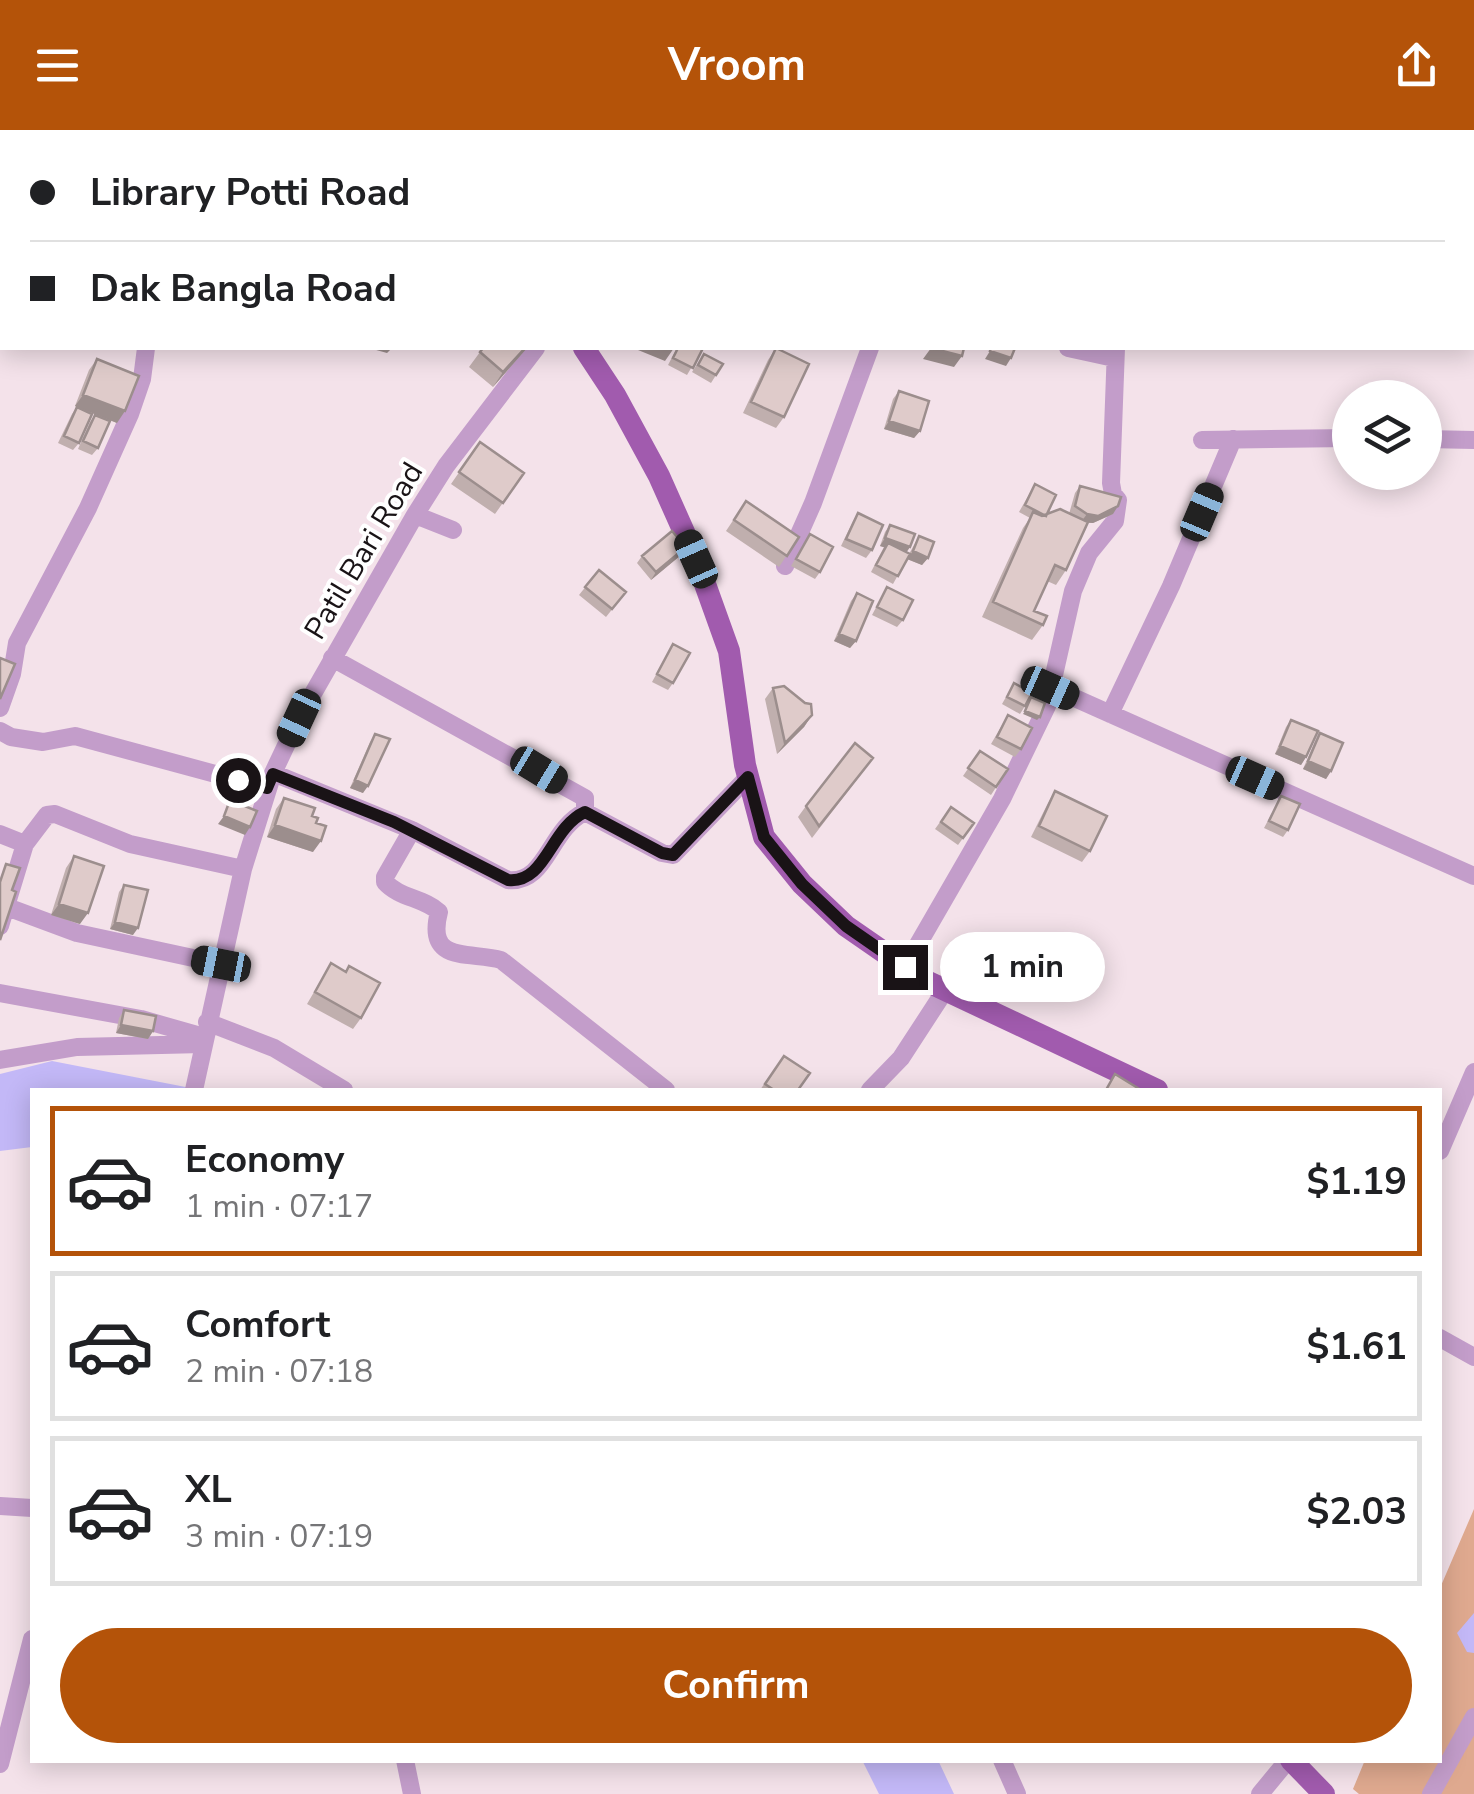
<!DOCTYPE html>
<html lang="en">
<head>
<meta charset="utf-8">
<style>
	:root { --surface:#fff; --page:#f6f6f6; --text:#202124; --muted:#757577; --line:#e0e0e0; --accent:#b45309 }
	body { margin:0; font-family:"Nunito Sans",sans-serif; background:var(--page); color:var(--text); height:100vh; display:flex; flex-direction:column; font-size:38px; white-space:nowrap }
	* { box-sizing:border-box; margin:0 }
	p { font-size:32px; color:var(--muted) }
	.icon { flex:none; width:55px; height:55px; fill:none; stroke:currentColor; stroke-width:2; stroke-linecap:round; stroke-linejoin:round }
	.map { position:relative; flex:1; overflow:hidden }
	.details { position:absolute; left:30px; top:958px; width:1412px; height:675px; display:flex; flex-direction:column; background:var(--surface); border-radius:0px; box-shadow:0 5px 25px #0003 }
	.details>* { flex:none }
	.top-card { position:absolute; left:0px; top:0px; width:1475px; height:220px; box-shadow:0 5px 25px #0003; display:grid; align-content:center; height:220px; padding:0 30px; background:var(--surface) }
	.buttons { position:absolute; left:1332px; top:250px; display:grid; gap:20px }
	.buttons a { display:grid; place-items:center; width:110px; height:110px; border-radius:50%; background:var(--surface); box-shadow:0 5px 25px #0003; font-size:50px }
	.end { position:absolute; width:45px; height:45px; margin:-22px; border:12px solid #191316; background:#fff; box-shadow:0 0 0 5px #fff }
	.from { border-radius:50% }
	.bubble { position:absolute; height:70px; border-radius:35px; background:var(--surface); box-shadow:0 5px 25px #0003; font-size:32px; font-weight:700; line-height:70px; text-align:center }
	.car { position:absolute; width:30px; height:60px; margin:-30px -15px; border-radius:12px; box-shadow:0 0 8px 2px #0007; background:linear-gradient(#222 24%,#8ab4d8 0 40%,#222 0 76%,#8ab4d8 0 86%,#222 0) }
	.top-card b { display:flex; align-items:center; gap:35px; height:95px; font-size:38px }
	.top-card b+b { border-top:2px solid var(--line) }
	.top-card i { width:25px; height:25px; background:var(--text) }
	ul { padding:18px 0 0; list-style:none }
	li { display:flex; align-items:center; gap:30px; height:150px; margin:0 20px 15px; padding:0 10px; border:5px solid var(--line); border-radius:0px }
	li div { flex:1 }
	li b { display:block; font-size:38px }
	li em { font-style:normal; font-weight:700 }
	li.on { border-color:var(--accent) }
	li>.icon { width:90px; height:90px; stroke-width:1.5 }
	.primary-button { display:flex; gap:20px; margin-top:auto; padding:20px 30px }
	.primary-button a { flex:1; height:115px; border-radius:60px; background:var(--accent); color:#fff; font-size:40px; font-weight:700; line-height:115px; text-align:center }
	header { display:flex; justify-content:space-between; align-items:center; height:130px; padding:0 30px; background:var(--accent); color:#fff; font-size:45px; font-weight:700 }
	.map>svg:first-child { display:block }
</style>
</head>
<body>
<header><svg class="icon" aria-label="menu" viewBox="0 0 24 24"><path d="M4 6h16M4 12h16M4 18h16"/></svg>Vroom<svg class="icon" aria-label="share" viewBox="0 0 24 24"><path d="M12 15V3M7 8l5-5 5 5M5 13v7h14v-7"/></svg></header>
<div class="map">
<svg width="1474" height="1664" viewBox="0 0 1474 1664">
	<rect width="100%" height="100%" fill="#f4e2ea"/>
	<path fill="#dfa98f" d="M1474 1379V1664H1359L1353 1659 1365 1630H1440V1458Z"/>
	<path fill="#c3b8f7" d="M52 931 201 960H32V1017L0 1021V944Z
		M1474 1483V1523L1467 1522 1457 1503Z
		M862 1630H938L954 1664H879Z"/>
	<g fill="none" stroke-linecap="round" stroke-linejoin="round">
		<path stroke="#c39dca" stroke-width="18" d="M625 0V2
			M242 2 243 0
			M1221 2 1222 0
			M1472 122H1474
			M1068 218 1114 228
			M1425 309 1474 310
			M1202 310 1350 308
			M415 385 453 400
			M785 436 813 373 870 218
			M332 528 585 668V682
			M1050 557 1474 746
			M0 578 12 544 17 513 88 378 130 284 142 249 146 218
			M1110 584 1171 456 1233 309
			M0 601 11 607 43 612 75 606 267 658
			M273 643 412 700 508 750C547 754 549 699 585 682L662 723 673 725 748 647
			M412 700 385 747V752C399 768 424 768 439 782 425 835 472 821 501 830L666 960
			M0 704 25 714
			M7 777 77 803 221 834
			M0 796 25 714 47 685 55 684 130 714 243 739
			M905 837 1002 669 1047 576 1073 461 1089 423 1115 391 1118 370 1113 364 1111 353 1116 218
			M0 863 141 889 204 907
			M207 892 274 918 344 960
			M0 930 77 917 203 914
			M194 960 243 739 273 643 299 588 415 385 446 336 536 218
			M870 960 901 928 944 862
			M1440 1021 1474 942
			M1440 1208 1474 1227
			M0 1376 32 1378
			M405 1630 412 1664
			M1002 1630 1017 1664
			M0 1634 32 1509
			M1260 1664 1288 1630
			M1431 1664 1474 1587"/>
		<path stroke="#a15bae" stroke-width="22" d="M0 0 18 2
			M584 218 615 265 659 346 696 429 729 521 745 635 764 707 802 754 846 796 924 850 1157 960
			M1291 1630 1324 1664"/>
	</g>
	<path fill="#c0afae" d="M483 218H527L493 257 469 237Z
		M677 218H703L687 245 668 235Z
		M776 218 784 287 776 298 743 283 768 230Z
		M704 224 723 234 711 253 692 242Z
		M97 229 117 293 84 280 79 313 73 320 58 313 72 284 77 277 75 276 89 240Z
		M899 261 920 301 914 308 884 299 893 269Z
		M95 285 98 318 92 325 78 319 90 292Z
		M480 312 524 343 495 384 451 354Z
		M1035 354 1047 385 1069 384 1075 363 1080 356 1113 384 1093 393H1088L1066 440 1056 455 1047 451 1034 481 1043 495 1032 510 982 487 1023 398 1030 388 1019 382Z
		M746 371 799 407 779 437 726 401Z
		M858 383 872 420 866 428 841 416 853 391Z
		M890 395 910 417 906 423 909 424 919 406 928 428 922 435 907 429 893 454 871 442 884 417 880 416 885 402Z
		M810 404 820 442 815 449 791 436Z
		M681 425 651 450 637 433 642 426Z
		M599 440 626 462 606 487 579 465Z
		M887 457 903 490 897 497 872 485Z
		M857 463 856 511 850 518 834 511 851 471Z
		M673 514V553L668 560 652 552Z
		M1014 553 1025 576 1020 584 1002 574Z
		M773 558 812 585 804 597 777 624 765 569Z
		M1008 585 1021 619 1015 627 991 614Z
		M1291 590 1306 627 1301 635 1275 624 1286 597Z
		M1320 603 1331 641 1326 649 1303 639 1315 611Z
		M375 604 363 663 350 658 370 612Z
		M980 621 1008 639 991 665 963 646Z
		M865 639 812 708 798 687 806 676Z
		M1055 661 1090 721 1082 732 1031 707 1048 673Z
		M1281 666 1288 700 1283 707 1264 698Z
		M284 668 312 686 316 693 313 722 267 707 276 679Z
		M951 677 974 693 958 715 935 699Z
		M74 726 80 794 51 785 66 738Z
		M124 755 133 805 110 799 119 762Z
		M331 833 361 888 353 899 307 874Z
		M124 880 153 901 148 909 116 903 119 888Z
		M776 937 798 960H760Z"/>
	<path fill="#9c8e8d" d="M647 0H686L697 2H645Z
		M369 218H392L387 223Z
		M525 218H527L493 257 503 242Z
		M640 218H674L665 231 638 220Z
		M931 218 962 226 954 237 923 229Z
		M990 221 1011 228 1006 236 985 229Z
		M83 265 125 281 117 293 75 276Z
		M889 291 920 301 914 308 884 299Z
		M1118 376 1113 384 1093 393 1081 392 1087 384Z
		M885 408 910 417 905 424 880 416Z
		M686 417 681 425 651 450 656 442Z
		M913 421 928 428 922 435 907 429Z
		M839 504 856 511 850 518 834 511Z
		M1025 581 1040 587 1037 590 1023 584Z
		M812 585 804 597 777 624 785 613Z
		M1280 616 1306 627 1301 635 1275 624Z
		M1308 631 1331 641 1326 649 1303 639Z
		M355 650 368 656 363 663 350 658Z
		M224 686 250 697 245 705 218 694Z
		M275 695 321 711 313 722 267 707Z
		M59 774 88 783 80 794 51 785Z
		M115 792 138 798 133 805 110 799Z
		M121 895 153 901 148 909 116 903Z"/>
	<path fill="#dfcbca" stroke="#9c8e8d" stroke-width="2.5" d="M686 0H719L718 2H697Z
		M483 218H525L503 242 480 222Z
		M678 218H703L693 238 673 228Z
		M776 218 809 234 784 287 751 272Z
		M931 218H964L962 226Z
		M991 218H1015L1011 228 990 221Z
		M704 224 723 234 716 245 698 235Z
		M97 229 139 246 125 281 83 265Z
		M899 261 929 271 920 301 889 291Z
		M77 277 92 284 79 313 64 306Z
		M95 285 110 291 98 318 83 311Z
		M480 312 524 343 503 373 459 342Z
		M1035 354 1056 365 1046 386 1025 375Z
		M1080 356 1121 367 1118 376 1098 386 1087 384 1075 376Z
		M746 371 799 407 787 426 734 390Z
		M1060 379 1088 392 1066 440 1055 435 1034 481 1047 486 1043 495 993 472 1033 382 1042 386Z
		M858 383 883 395 872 420 846 409Z
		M890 395 915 404 910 417 885 408Z
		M672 401 686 417 656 442 642 426Z
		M810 404 833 417 820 442 796 429Z
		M919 406 934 412 928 428 913 421Z
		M888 413 910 424 898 446 876 435Z
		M599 440 626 462 612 479 585 457Z
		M887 457 913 470 903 490 877 477Z
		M857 463 873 471 856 511 839 504Z
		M673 514 690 523 673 553 657 544Z
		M0 528 15 534 0 569Z
		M1014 553 1032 563 1025 576 1007 567Z
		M784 556 805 573 811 574 812 585 785 613 773 558Z
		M1031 567 1045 573 1040 587 1025 581Z
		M1008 585 1032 598 1021 619 997 607Z
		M1291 590 1318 601 1306 627 1280 616Z
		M1320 603 1343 613 1331 641 1308 631Z
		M375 604 390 609 368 656 355 650Z
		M855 613 873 628 819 696 806 676Z
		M980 621 1008 639 996 657 968 638Z
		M1055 661 1107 686 1090 721 1039 696Z
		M1281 666 1300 674 1288 700 1269 691Z
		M284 668 315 678 312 686 318 688 316 693 326 696 321 711 275 695Z
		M230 670 257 681 250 697 224 686Z
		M951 677 974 693 963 708 941 692Z
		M74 726 104 736 88 783 59 774Z
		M6 734 20 738 12 760 16 762 0 810V752Z
		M124 755 148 760 138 798 115 792Z
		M331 833 346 842 349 836 380 853 361 888 315 862Z
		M124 880 156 886 153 901 121 895Z
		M784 926 810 943 798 960H774L765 954Z
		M1115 944 1141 960H1106Z"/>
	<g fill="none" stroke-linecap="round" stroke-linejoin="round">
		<path stroke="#191316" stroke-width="12" d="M238 650 267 658 273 644 394 692 508 750C546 754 550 698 585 682L662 723 673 725 748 647 764 707 802 754 846 796 905 837"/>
	</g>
	<g text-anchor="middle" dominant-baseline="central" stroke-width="8" stroke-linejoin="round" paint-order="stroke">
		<g font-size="30" fill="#191316" stroke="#fff">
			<text transform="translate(364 421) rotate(-59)">Patil Bari Road</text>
		</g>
	</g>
</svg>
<div class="buttons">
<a><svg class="icon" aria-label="layers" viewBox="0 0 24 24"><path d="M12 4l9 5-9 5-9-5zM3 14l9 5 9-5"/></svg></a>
</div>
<i class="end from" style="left:238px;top:650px"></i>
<i class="end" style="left:905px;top:837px"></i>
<div class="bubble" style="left:940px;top:802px;width:165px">1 min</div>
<i class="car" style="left:1202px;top:382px;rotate:23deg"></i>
<i class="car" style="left:696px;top:429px;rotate:336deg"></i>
<i class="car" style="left:1050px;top:558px;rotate:114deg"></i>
<i class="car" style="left:299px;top:588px;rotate:205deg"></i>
<i class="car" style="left:539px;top:640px;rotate:121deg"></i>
<i class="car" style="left:1255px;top:648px;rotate:114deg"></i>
<i class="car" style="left:221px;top:834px;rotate:281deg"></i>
<div class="top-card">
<b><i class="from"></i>Library Potti Road</b>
<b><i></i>Dak Bangla Road</b>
</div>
<section class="details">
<ul>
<li class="on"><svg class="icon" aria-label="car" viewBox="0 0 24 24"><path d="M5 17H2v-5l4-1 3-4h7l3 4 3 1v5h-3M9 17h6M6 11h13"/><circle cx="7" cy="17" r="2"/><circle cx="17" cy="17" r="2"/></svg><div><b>Economy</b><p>1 min · 07:17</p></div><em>$1.19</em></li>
<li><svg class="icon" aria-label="car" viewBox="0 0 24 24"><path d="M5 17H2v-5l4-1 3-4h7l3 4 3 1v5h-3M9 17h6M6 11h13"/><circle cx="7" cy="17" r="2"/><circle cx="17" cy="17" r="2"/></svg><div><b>Comfort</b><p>2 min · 07:18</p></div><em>$1.61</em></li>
<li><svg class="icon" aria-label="car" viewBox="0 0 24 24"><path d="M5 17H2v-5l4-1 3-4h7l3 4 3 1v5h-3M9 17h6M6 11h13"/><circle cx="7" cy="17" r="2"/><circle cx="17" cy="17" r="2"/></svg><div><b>XL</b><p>3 min · 07:19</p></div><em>$2.03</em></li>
</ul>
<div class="primary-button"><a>Confirm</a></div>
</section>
</div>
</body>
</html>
